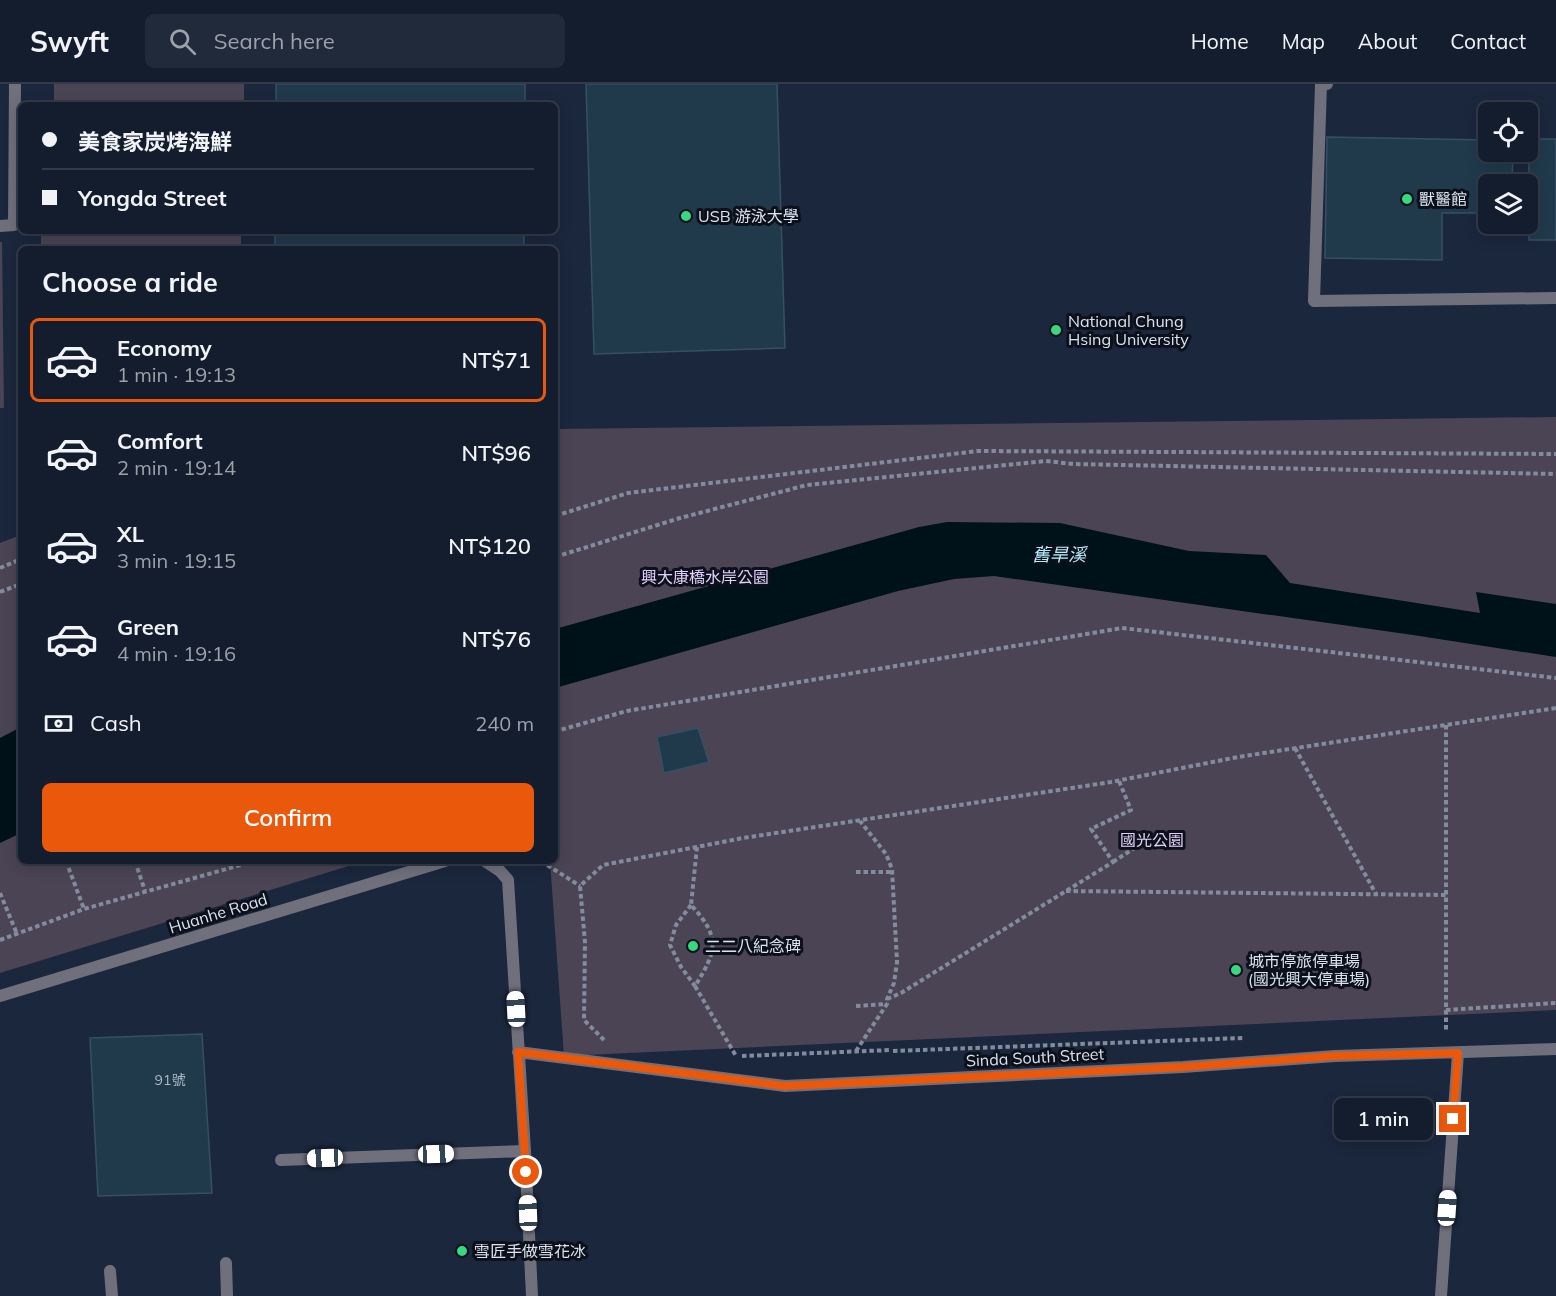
<!DOCTYPE html>
<html lang="en">
<head>
<meta charset="utf-8">
<style>
	:root { --surface:#141d2e; --page:#212a3a; --text:#f1f3f6; --muted:#9da2aa; --line:#333b4a; --accent:#ea580c }
	body { margin:0; font-family:Mulish,"Noto Sans TC",sans-serif; background:var(--page); color:var(--text); height:100vh; display:flex; flex-direction:column; font-size:22px; white-space:nowrap }
	* { box-sizing:border-box; margin:0 }
	p { font-size:20px; color:var(--muted) }
	.icon { flex:none; width:33px; height:33px; fill:none; stroke:currentColor; stroke-width:2; stroke-linecap:round; stroke-linejoin:round }
	.map { position:relative; flex:1; overflow:hidden }
	.details { position:absolute; left:18px; top:162px; width:540px; height:618px; display:flex; flex-direction:column; background:var(--surface); border-radius:9px; box-shadow:0 3px 15px #0003,0 0 0 2px var(--line) }
	.details>* { flex:none }
	.hud { position:absolute; left:18px; top:18px; width:540px; height:132px; border-radius:9px; box-shadow:0 3px 15px #0003,0 0 0 2px var(--line); display:grid; align-content:center; height:132px; padding:0 24px; background:var(--surface) }
	.tools { position:absolute; left:1478px; top:18px; display:grid; gap:12px }
	.tools a { display:grid; place-items:center; width:60px; height:60px; border-radius:9px; background:var(--surface); box-shadow:0 3px 15px #0003,0 0 0 2px var(--line); font-size:30px }
	.end { position:absolute; width:27px; height:27px; margin:-14px; border:8px solid #ea580c; background:#fff; box-shadow:0 0 0 3px #fff }
	.from { border-radius:50% }
	.bubble { position:absolute; height:42px; border-radius:9px; background:var(--surface); box-shadow:0 3px 15px #0003,0 0 0 2px var(--line); font-size:20px; font-weight:600; line-height:42px; text-align:center }
	.car { position:absolute; width:18px; height:36px; margin:-18px -9px; border-radius:8px; box-shadow:0 0 4px 2px #0007; background:linear-gradient(#fff 24%,#345 0 40%,#fff 0 76%,#345 0 86%,#fff 0) }
	.hud b { display:flex; align-items:center; gap:21px; height:57px; font-size:22px }
	.hud b+b { border-top:2px solid var(--line) }
	.hud i { width:15px; height:15px; background:var(--text) }
	ul { padding:0; list-style:none }
	li { display:flex; align-items:center; gap:18px; height:84px; margin:0 12px 9px; padding:0 12px; border:3px solid transparent; border-radius:9px }
	li div { flex:1 }
	li b { display:block; font-size:22px }
	li em { font-style:normal; font-weight:600 }
	li.current { border-color:var(--accent) }
	li>.icon { width:54px; height:54px; stroke-width:1.5 }
	h2 { padding:0 24px; font-size:27px; line-height:72px }
	.pay { display:flex; align-items:center; gap:15px; height:66px; padding:0 24px; font-size:22px }
	.pay p { margin-inline-start:auto }
	.action { display:flex; gap:12px; margin-top:auto; padding:12px 24px }
	.action a { flex:1; height:69px; border-radius:9px; background:var(--accent); color:#fff; font-size:24px; font-weight:600; line-height:69px; text-align:center }
	header { display:flex; align-items:center; gap:36px; box-sizing:border-box; height:84px; padding:0 30px; background:var(--surface); border-bottom:2px solid var(--line) }
	header strong { font-size:28px }
	nav { display:flex; gap:33px; margin-inline-start:auto; font-size:21px }
	.search { width:420px; height:54px; background:var(--page); display:flex; align-items:center; gap:15px; box-sizing:border-box; padding:0 21px; border-radius:9px; color:var(--muted); font-size:22px }
	.map>svg:first-child { display:block }
</style>
</head>
<body>
<header>
<strong>Swyft</strong>
<div class="search"><svg class="icon" aria-label="search" viewBox="0 0 24 24"><circle cx="10" cy="10" r="6"/><path d="M15 15l6 6"/></svg>Search here</div>
<nav><a>Home</a><a>Map</a><a>About</a><a>Contact</a></nav>
</header>
<div class="map">
<svg width="1556" height="1212" viewBox="0 0 1556 1212">
	<rect width="100%" height="100%" fill="#1b273d"/>
	<path fill="#4b4454" d="M54 0H244V21H54Z
		M41 147H241V160L41 161Z
		M0 158H2L4 324H0Z
		M1556 333V926L564 972 550 777H555V345Z
		M21 451V777H365L0 889V459Z"/>
	<path fill="#001219" d="M947 438 1060 439 1189 467 1266 471 1290 499 1480 529 1476 508 1556 520V573L1413 551 994 492 954 495 898 507 555 604V545L919 443Z
		M21 643V749L0 759V654Z"/>
	<path fill="#203a4c" stroke="#365063" stroke-width="1.5" d="M276 0H525V21H276Z
		M586 0H777L785 264 594 270Z
		M1327 53 1488 56V68H1513L1512 100H1488V129H1442V176L1325 174Z
		M1529 55H1556V156H1529Z
		M275 147H524V165H275Z
		M698 644 709 678 664 689 657 653Z
		M202 950 212 1109 98 1112 90 954Z"/>
	<g fill="none" stroke-linecap="round" stroke-linejoin="round">
		<path stroke="#828c9e" stroke-width="4" stroke-dasharray="4.5 3" stroke-linecap="butt" d="M555 432 628 409 978 367 1556 370
			M555 473 680 434 807 401 1046 377 1073 380 1556 390
			M0 484 21 475
			M0 508 21 500
			M1446 641V946
			M555 649 560 646 627 627 1122 544 1556 594
			M1295 664 1376 810
			M697 763 691 821C721 853 717 867 695 902L736 972
			M66 777 84 825
			M135 777 145 807
			M541 777 580 802
			M1113 778 1139 761
			M856 788H892
			M1066 807 1446 811
			M0 809 17 850
			M691 821 676 841 670 861 681 883 695 902
			M0 856 84 825 255 777
			M887 915 901 909 1113 778 1091 745 1131 726 1119 697
			M856 922 887 920
			M1446 926 1556 919
			M604 956 584 936 585 858 580 802 603 781 743 754 1111 698 1238 673 1556 624
			M856 967 887 920V915L894 899 897 878 892 785 886 770 860 737
			M893 967 1243 954
			M742 972 891 966"/>
		<path stroke="#70707d" stroke-width="12" d="M1327 0H1321L1314 217 1556 214
			M0 142 14 141 15 0
			M281 1076 525 1067
			M226 1179 227 1212
			M110 1187 112 1212"/>
		<path stroke="#70707d" stroke-width="12" d="M485 777 500 787 508 796 525 1067 532 1212
			M0 912 445 777
			M518 968 785 1002 1183 983 1335 972 1556 965
			M1441 1212 1458 969"/>
	</g>
	<g fill="none" stroke-linecap="round" stroke-linejoin="round">
		<path stroke="#ea580c" stroke-width="8" d="M526 1088 518 968 785 1002 1183 983 1335 972 1458 969 1453 1035"/>
	</g>
	<g fill="#38d880" stroke="#0b101a" stroke-width="2">
		<circle cx="1407" cy="115" r="6"/>
		<circle cx="686" cy="132" r="6"/>
		<circle cx="1056" cy="246" r="6"/>
		<circle cx="693" cy="862" r="6"/>
		<circle cx="1236" cy="886" r="6"/>
		<circle cx="462" cy="1167" r="6"/>
	</g>
	<g text-anchor="middle" dominant-baseline="central" stroke-width="6" stroke-linejoin="round" paint-order="stroke">
		<g font-size="14" fill="#acb8c8">
			<text x="170" y="996">91號</text>
		</g>
		<g font-size="16" fill="#dae2f1" stroke="#0b101a" text-anchor="start">
			<text x="1419" y="115">獸醫館</text>
			<text x="698" y="132">USB 游泳大學</text>
			<text x="1068" y="237">National Chung<tspan x="1068" dy="18">Hsing University</tspan></text>
			<text x="705" y="862">二二八紀念碑</text>
			<text x="1248" y="877">城市停旅停車場<tspan x="1248" dy="18">(國光興大停車場)</tspan></text>
			<text x="474" y="1167">雪匠手做雪花冰</text>
		</g>
		<g font-size="16" fill="#e3d0fa" stroke="#0b101a">
			<text x="705" y="493">興大康橋水岸公園</text>
			<text x="1152" y="756">國光公園</text>
		</g>
		<g font-size="16" fill="#dae2f1" stroke="#0b101a">
			<text transform="translate(218 829) rotate(-17)">Huanhe Road</text>
			<text transform="translate(1035 973) rotate(-3)">Sinda South Street</text>
		</g>
		<g font-size="18" font-style="italic" fill="#b6edfe" stroke="#0b101a">
			<text x="1059" y="470">舊旱溪</text>
		</g>
	</g>
</svg>
<div class="tools">
<a><svg class="icon" aria-label="locate" viewBox="0 0 24 24"><circle cx="12" cy="12" r="6"/><path d="M12 2v4M12 18v4M2 12h4M18 12h4"/></svg></a>
<a><svg class="icon" aria-label="layers" viewBox="0 0 24 24"><path d="M12 4l9 5-9 5-9-5zM3 14l9 5 9-5"/></svg></a>
</div>
<i class="end from" style="left:526px;top:1088px"></i>
<i class="end" style="left:1453px;top:1035px"></i>
<div class="bubble" style="left:1334px;top:1014px;width:99px">1 min</div>
<i class="car" style="left:516px;top:925px;rotate:357deg"></i>
<i class="car" style="left:436px;top:1070px;rotate:88deg"></i>
<i class="car" style="left:325px;top:1074px;rotate:268deg"></i>
<i class="car" style="left:1447px;top:1124px;rotate:4deg"></i>
<i class="car" style="left:528px;top:1129px;rotate:358deg"></i>
<div class="hud">
<b><i class="from"></i>美食家炭烤海鮮</b>
<b><i></i>Yongda Street</b>
</div>
<section class="details">
<h2>Choose a ride</h2>
<ul>
<li class="current"><svg class="icon" aria-label="car" viewBox="0 0 24 24"><path d="M5 17H2v-5l4-1 3-4h7l3 4 3 1v5h-3M9 17h6M6 11h13"/><circle cx="7" cy="17" r="2"/><circle cx="17" cy="17" r="2"/></svg><div><b>Economy</b><p>1 min · 19:13</p></div><em>NT$71</em></li>
<li><svg class="icon" aria-label="car" viewBox="0 0 24 24"><path d="M5 17H2v-5l4-1 3-4h7l3 4 3 1v5h-3M9 17h6M6 11h13"/><circle cx="7" cy="17" r="2"/><circle cx="17" cy="17" r="2"/></svg><div><b>Comfort</b><p>2 min · 19:14</p></div><em>NT$96</em></li>
<li><svg class="icon" aria-label="car" viewBox="0 0 24 24"><path d="M5 17H2v-5l4-1 3-4h7l3 4 3 1v5h-3M9 17h6M6 11h13"/><circle cx="7" cy="17" r="2"/><circle cx="17" cy="17" r="2"/></svg><div><b>XL</b><p>3 min · 19:15</p></div><em>NT$120</em></li>
<li><svg class="icon" aria-label="car" viewBox="0 0 24 24"><path d="M5 17H2v-5l4-1 3-4h7l3 4 3 1v5h-3M9 17h6M6 11h13"/><circle cx="7" cy="17" r="2"/><circle cx="17" cy="17" r="2"/></svg><div><b>Green</b><p>4 min · 19:16</p></div><em>NT$76</em></li>
</ul>
<div class="pay"><svg class="icon" aria-label="cash" viewBox="0 0 24 24"><path d="M3 7h18v10H3z"/><circle cx="12" cy="12" r="2"/></svg>Cash<p>240 m</p></div>
<div class="action"><a>Confirm</a></div>
</section>
</div>
</body>
</html>
